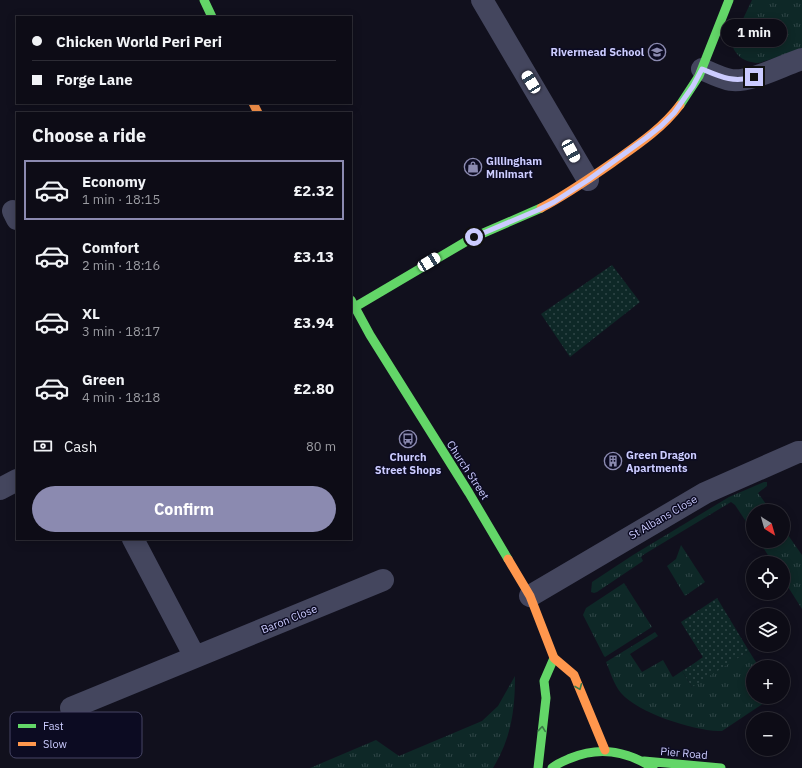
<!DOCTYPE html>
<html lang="en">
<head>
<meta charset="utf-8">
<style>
	:root { --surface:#0d0c16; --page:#16151f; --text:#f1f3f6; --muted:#9a9ba1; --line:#2d2c35; --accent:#8b8ab0 }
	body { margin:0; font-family:"IBM Plex Sans",sans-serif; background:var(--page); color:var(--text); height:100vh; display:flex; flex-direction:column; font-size:15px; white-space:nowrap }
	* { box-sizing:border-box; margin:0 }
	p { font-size:13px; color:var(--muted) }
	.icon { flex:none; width:22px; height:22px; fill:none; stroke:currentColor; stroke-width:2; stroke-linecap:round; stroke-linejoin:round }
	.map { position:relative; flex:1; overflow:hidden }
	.drawer { position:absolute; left:16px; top:112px; width:336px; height:428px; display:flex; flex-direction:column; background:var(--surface); border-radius:0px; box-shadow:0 2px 10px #0003,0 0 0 1px var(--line) }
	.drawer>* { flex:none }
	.guide { position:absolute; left:16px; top:16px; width:336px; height:88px; border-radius:0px; box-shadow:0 2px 10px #0003,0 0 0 1px var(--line); display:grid; align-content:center; height:88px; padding:0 16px; background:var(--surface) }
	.needle { width:26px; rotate:143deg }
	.controls { position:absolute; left:746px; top:504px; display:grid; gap:8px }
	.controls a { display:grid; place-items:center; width:44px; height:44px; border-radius:50%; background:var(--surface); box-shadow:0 2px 10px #0003,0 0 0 1px var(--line); font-size:20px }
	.end { position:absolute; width:18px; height:18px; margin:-9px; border:5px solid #ccf; background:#111; box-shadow:0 0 0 2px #111 }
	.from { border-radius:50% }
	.bubble { position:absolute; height:28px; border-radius:14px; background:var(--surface); box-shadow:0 2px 10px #0003,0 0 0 1px var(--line); font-size:13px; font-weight:700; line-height:28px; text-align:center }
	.car { position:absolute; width:12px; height:24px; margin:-12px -6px; border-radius:5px; box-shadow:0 0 3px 1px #0007; background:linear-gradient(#fff 24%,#345 0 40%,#fff 0 76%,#345 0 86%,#fff 0) }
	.guide b { display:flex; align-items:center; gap:14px; height:38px; font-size:15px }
	.guide b+b { border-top:1px solid var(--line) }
	.guide i { width:10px; height:10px; background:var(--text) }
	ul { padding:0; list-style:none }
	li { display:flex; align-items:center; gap:12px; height:60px; margin:0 8px 6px; padding:0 8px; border:2px solid transparent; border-radius:0px }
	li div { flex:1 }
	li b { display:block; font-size:15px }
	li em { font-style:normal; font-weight:700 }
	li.selected { border-color:var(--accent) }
	li>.icon { width:36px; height:36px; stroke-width:1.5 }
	h2 { padding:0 16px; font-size:18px; line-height:48px }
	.pay { display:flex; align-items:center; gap:10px; height:44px; padding:0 16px; font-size:15px }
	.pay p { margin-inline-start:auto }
	.primary-button { display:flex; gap:8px; margin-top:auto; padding:8px 16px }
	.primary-button a { flex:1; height:46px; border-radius:24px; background:var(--accent); color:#fff; font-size:16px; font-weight:700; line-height:46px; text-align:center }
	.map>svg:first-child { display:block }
</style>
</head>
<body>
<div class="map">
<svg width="802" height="768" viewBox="0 0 802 768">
	<defs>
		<pattern id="grass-tufts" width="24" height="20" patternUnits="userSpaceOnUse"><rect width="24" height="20" fill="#0e2827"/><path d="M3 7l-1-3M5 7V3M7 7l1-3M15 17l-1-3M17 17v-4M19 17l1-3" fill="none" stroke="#304647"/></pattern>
		<pattern id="garden-dots" width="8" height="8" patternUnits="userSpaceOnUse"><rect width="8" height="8" fill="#0e2827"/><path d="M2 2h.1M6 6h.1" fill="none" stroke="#304647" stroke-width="1.8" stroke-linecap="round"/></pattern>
	</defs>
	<rect width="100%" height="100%" fill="#11101d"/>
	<path fill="url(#grass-tufts)" d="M752 0H802V48C792 51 764 63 756 63 750 62 743 60 739 56 735 52 732 47 732 42Z
		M764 482H767V486L758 493 771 511H753V532L735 505 731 502 643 555 641 557 643 561 597 592 594 593 591 592 592 582 633 555 729 497Z
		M783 528 802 555V609L783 579V563H773L759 541H783Z
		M681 545 705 582 685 596 667 566 676 559Z
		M624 583 652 627 605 657 604 656 583 615 586 608Z
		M681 622 734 660 749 651 759 667H753V697H773L722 731H718C692 730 638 713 621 693 614 685 610 671 606 662L655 632 658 636 630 654 642 672 663 660 672 676 673 677 682 671 692 687V665L703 657Z
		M515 676C515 711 511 738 493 768H310L376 740 399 756 482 721 498 706Z"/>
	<path fill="url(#garden-dots)" d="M612 265 640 302 570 357 541 314Z
		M717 598 749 651 692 687 682 671 703 658V657L681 622Z"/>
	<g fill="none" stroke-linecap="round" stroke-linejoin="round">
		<path stroke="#44465e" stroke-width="22" d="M482 0 588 180
			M702 69C711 73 721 78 731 80 750 83 783 65 802 59
			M13 211 17 219
			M0 489 17 480
			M133 539 195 657
			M530 596 705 493 798 452H802
			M71 708 383 580"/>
		<path stroke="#63d668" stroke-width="9" d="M204 0 212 17
			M680 105 699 76 729 0
			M351 300 370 335 469 493 508 559
			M355 307 472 238 541 208
			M644 761 721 768
			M538 768 546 698 544 681 554 658
			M552 768C558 763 564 761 571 758 600 746 627 751 653 768"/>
		<path stroke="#ff974d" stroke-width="9" d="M253 103 258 113
			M541 208C566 195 589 179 612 163 636 146 662 129 680 105
			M508 559 530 596 554 658 574 675 605 750"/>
	</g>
	<defs><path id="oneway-chevron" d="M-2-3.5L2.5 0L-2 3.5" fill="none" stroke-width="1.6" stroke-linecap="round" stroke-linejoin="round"/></defs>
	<g stroke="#3c7b48">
		<use href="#oneway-chevron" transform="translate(579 687) rotate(68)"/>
		<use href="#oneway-chevron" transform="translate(542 729) rotate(-84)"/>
	</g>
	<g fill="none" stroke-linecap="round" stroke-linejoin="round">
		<path stroke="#ccf" stroke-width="5" d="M474 237 538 210 554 202 588 180 646 138 661 126 674 113 693 86 702 69C721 77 733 83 754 77"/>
	</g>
	<defs>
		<symbol id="school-ring" viewBox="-11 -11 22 22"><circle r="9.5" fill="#0c0b22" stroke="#8b8ab0" stroke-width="1.5"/><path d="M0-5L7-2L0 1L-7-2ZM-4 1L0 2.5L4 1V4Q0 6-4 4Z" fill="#8b8ab0"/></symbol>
		<symbol id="shop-ring" viewBox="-11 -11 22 22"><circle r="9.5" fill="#0c0b22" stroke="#8b8ab0" stroke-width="1.5"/><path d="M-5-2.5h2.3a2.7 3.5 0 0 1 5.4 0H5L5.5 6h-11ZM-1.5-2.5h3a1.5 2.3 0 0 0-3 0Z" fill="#8b8ab0"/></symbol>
		<symbol id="bus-ring" viewBox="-11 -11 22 22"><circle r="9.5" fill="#0c0b22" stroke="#8b8ab0" stroke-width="1.5"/><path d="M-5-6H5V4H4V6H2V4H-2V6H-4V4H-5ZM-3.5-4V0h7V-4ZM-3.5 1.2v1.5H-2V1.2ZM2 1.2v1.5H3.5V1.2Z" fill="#8b8ab0"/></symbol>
		<symbol id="building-ring" viewBox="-11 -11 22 22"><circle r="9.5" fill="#0c0b22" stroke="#8b8ab0" stroke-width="1.5"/><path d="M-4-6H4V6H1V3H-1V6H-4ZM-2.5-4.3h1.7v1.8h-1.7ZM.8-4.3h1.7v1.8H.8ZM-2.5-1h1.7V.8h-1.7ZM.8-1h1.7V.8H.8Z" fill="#8b8ab0"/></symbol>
	</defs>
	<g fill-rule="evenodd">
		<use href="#school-ring" x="647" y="42" width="20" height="20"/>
		<use href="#shop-ring" x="463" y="157" width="20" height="20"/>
		<use href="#bus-ring" x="398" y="429" width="20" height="20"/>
		<use href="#building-ring" x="603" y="451" width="20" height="20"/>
	</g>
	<g text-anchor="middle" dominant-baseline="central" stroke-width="3" stroke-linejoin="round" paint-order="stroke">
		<g font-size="11" font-weight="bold" fill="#ccf" stroke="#0c0b22" text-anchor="start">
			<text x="644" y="52" text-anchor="end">Rivermead School</text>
			<text x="486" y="161">Gillingham<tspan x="486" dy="13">Minimart</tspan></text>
			<text x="626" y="455">Green Dragon<tspan x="626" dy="13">Apartments</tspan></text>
			<text x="408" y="457" text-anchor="middle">Church<tspan x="408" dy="13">Street Shops</tspan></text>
		</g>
		<g font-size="11" fill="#ccf" stroke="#0c0b22">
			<text transform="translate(468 470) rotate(57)">Church Street</text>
			<text transform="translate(663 517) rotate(-30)">St Albans Close</text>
			<text transform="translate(289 619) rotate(-22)">Baron Close</text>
			<text transform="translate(684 753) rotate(5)">Pier Road</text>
		</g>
	</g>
	<rect x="10" y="712" width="132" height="46" rx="6" fill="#0c0b22" stroke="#464564" stroke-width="1"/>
	<rect x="18" y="724" width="18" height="4" fill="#63d668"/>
	<rect x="18" y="742" width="18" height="4" fill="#ff974d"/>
	<g font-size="11" fill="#ccf">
		<text x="43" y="730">Fast</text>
		<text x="43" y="748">Slow</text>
	</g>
</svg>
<div class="controls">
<a><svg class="needle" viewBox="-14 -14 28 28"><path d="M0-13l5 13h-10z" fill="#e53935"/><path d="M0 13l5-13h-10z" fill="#9a9ba1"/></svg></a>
<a><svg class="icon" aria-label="locate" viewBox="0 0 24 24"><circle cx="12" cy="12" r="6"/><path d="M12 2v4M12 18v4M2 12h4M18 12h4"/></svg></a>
<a><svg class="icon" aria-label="layers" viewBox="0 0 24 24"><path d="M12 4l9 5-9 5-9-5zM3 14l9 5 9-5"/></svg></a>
<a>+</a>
<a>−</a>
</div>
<i class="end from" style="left:474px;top:237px"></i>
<i class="end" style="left:754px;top:77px"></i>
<div class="bubble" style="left:721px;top:19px;width:66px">1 min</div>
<i class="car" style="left:531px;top:82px;rotate:329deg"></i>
<i class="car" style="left:571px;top:151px;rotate:151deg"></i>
<i class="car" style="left:429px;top:262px;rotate:59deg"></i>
<div class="guide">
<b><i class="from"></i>Chicken World Peri Peri</b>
<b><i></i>Forge Lane</b>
</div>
<section class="drawer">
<h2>Choose a ride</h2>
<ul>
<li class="selected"><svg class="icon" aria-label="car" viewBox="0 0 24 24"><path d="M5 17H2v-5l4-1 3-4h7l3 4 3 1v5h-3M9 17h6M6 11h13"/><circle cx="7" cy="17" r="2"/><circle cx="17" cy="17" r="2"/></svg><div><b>Economy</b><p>1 min · 18:15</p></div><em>£2.32</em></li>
<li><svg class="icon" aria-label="car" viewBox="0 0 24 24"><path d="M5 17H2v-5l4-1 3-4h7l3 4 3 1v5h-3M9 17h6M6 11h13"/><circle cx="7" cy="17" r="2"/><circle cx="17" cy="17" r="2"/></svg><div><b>Comfort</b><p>2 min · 18:16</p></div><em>£3.13</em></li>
<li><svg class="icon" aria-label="car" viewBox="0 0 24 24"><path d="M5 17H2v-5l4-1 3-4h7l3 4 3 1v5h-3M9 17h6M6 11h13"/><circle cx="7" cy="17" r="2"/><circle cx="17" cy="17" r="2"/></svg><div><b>XL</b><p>3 min · 18:17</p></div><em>£3.94</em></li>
<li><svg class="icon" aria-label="car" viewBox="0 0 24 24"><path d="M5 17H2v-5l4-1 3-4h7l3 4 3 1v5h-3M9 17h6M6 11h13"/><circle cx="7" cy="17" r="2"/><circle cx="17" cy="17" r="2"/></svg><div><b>Green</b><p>4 min · 18:18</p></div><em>£2.80</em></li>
</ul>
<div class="pay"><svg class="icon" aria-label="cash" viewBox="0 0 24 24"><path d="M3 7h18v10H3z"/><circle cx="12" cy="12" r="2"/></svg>Cash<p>80 m</p></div>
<div class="primary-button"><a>Confirm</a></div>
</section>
</div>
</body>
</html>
